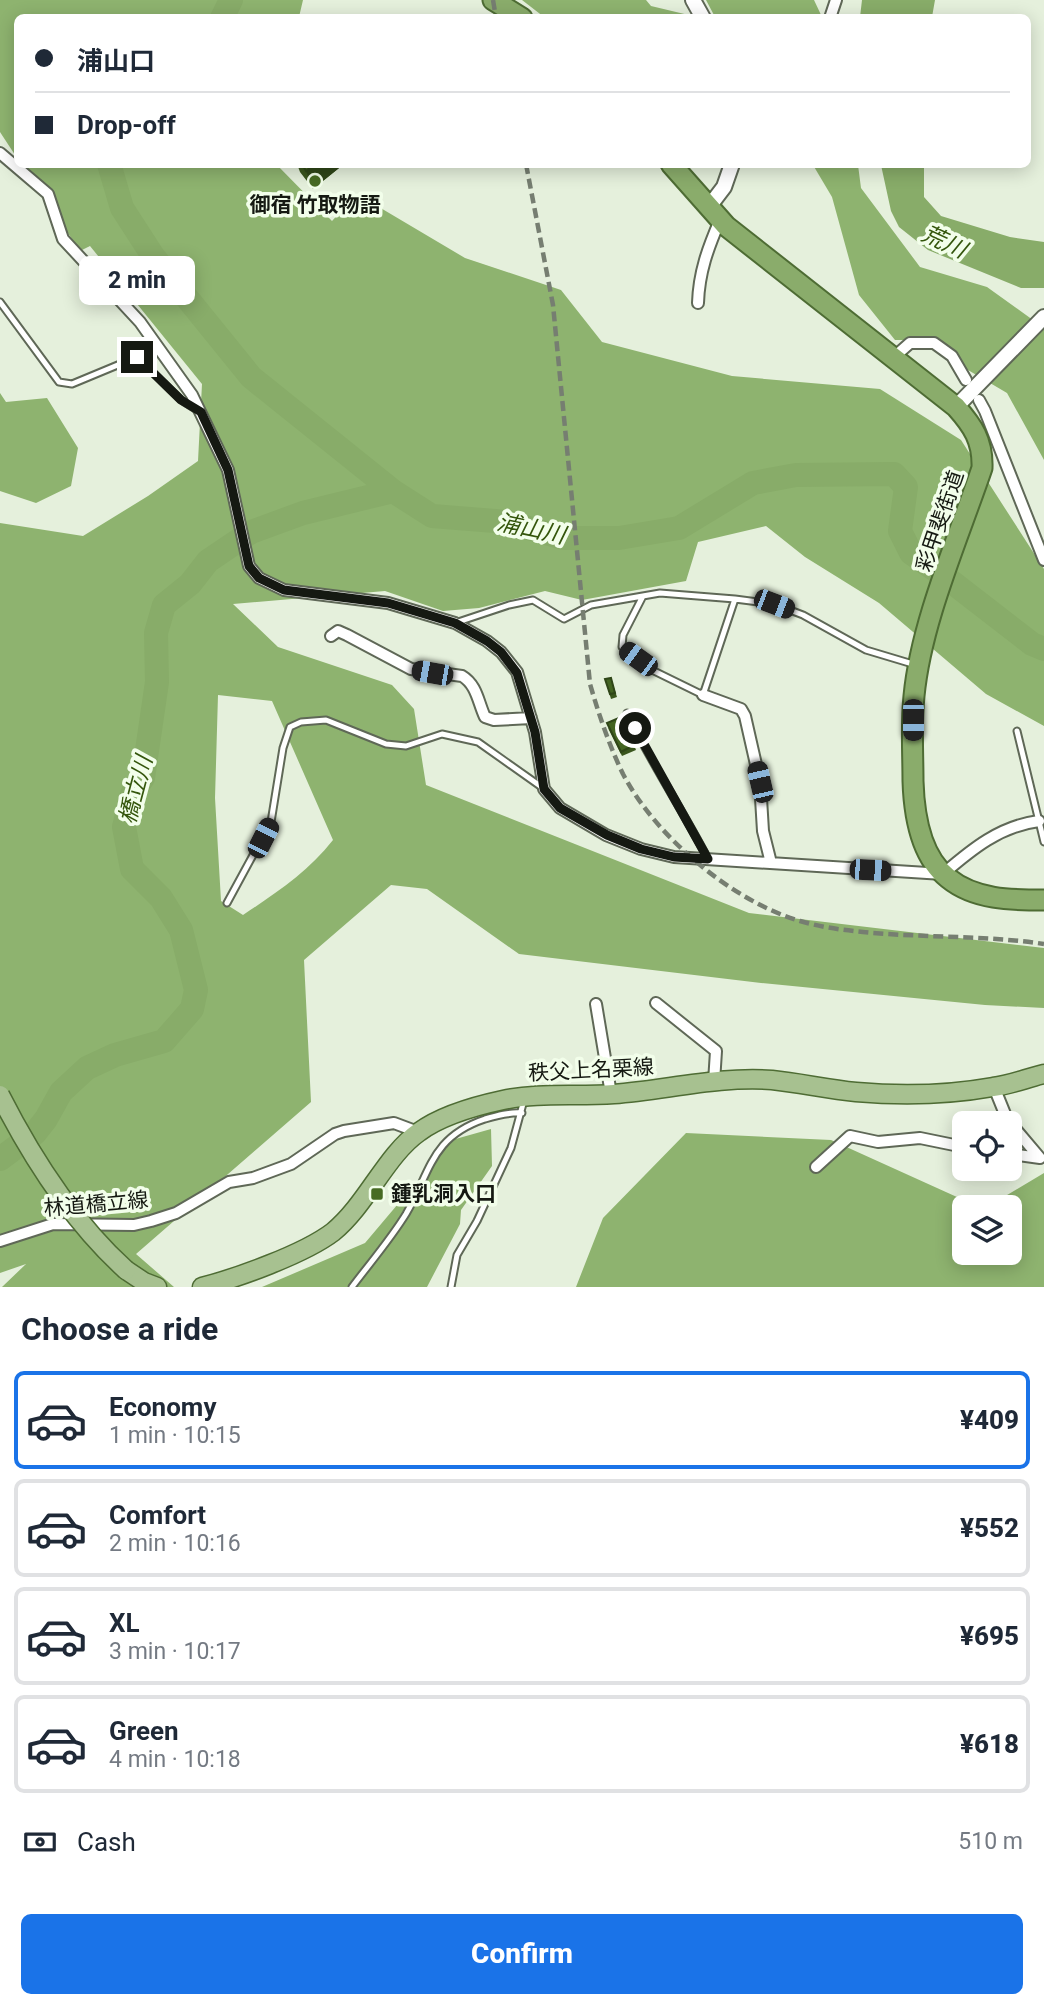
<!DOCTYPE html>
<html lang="en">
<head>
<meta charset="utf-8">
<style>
	:root { --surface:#fff; --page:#f2f2f3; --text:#1f2937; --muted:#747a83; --line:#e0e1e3; --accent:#1a73e8 }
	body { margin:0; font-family:Roboto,"Noto Sans JP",sans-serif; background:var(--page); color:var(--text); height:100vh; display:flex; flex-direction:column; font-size:26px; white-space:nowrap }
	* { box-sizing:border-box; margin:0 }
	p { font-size:23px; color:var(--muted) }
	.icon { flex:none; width:38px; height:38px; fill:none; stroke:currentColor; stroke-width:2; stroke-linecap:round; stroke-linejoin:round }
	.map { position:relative; height:1287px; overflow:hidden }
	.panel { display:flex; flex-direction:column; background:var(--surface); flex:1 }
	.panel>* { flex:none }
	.top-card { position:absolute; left:14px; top:14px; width:1017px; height:154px; border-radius:10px; box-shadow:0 4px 18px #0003; display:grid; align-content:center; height:154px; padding:0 21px; background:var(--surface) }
	.buttons { position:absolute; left:952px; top:1111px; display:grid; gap:14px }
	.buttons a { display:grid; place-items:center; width:70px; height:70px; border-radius:10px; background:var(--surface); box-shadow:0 4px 18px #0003; font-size:35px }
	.end { position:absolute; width:32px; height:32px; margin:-16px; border:9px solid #151912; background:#fff; box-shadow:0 0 0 4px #fff }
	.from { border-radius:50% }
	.bubble { position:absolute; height:49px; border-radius:10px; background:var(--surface); box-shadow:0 4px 18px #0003; font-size:23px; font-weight:800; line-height:49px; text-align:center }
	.car { position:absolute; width:21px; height:42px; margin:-21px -10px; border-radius:9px; box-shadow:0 0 5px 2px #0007; background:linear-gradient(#222 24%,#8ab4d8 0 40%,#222 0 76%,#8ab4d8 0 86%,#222 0) }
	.top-card b { display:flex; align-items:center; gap:24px; height:66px; font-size:26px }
	.top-card b+b { border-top:2px solid var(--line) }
	.top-card i { width:18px; height:18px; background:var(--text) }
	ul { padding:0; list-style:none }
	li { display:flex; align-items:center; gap:21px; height:98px; margin:0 14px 10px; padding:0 7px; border:4px solid var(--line); border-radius:10px }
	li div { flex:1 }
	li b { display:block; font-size:26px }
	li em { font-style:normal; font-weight:800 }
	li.on { border-color:var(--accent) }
	li>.icon { width:63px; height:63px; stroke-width:1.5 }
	h2 { padding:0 21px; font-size:32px; line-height:84px }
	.pay { display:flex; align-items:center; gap:18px; height:77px; padding:0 21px; font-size:26px }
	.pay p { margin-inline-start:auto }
	.primary-button { display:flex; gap:14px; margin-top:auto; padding:14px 21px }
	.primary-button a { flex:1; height:80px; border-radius:10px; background:var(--accent); color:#fff; font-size:28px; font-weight:800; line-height:80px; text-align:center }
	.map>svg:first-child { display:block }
</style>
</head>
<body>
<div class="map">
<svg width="1044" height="1287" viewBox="0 0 1044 1287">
	<rect width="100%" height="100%" fill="#e5f0dc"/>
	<path fill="#8eb36f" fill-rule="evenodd" d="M0 0H303L299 17 18 18 17 158 0 132Z
		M522 0H646L651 6 697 17H544Z
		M706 0H814L822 17H715Z
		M22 165H277L332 221 357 194 465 258 561 290 602 342 732 376 880 389 961 440 1044 569V726L986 694 879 603 805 557 766 526 698 542 686 581 582 600 545 591 479 608 443 611 385 591 233 604 278 647 392 685 414 709 426 785 749 913 1044 948V1008L985 1005 761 983 519 954 427 889 391 885 304 960 311 1102 136 1254 174 1287H2L26 1264 0 1273V523L83 536 148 496 198 461 202 384 90 246 80 251ZM218 695 272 701 333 840C308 872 276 893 243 915L221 901 215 798Z
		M813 165H858L861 188 920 267 987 287 1044 328V460L1007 393 917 340H895L859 295 832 197Z
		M0 393 6 402 47 398 78 448 71 486 36 503 0 491Z
		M491 1129 492 1166 461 1210 460 1224 427 1287H262L365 1243 452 1140Z
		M686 1133 831 1140 979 1207 964 1208V1253H1010V1208L987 1207 1044 1173V1287H576L603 1218Z"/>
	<path fill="#88ac69" d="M862 0H935L932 17H860Z
		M881 165H924V197L941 216 1010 237 1044 242V288H1021L928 250 899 227 891 211Z"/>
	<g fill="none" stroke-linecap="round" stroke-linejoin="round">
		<path stroke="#88ac69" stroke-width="24" d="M222 18 231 0
			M109 164 122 208 153 256 251 377 393 491 432 516 508 522 563 538H619L679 528 753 483 796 475 894 474 906 487 900 531 911 553 948 579 1032 644 1044 649
			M0 1159 35 1133 46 1119 61 1092 87 1068 115 1055 164 1041 192 1009 196 990 181 930 161 898 132 869 124 827 132 794 143 778 157 682 156 633 164 605 190 584 208 561 251 532 303 513 393 491"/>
		<defs>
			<path id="service" d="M0 302 59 382 72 384 137 357 181 400 197 410
				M643 596 623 635 622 647 654 671 703 695 735 599
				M455 623 509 605 533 600 564 619 591 605 660 593 735 599 774 604 803 615 866 650 916 665
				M627 713C651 763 682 809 708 859
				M1017 731 1044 842
				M227 903 271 822 283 748 290 727 301 722 326 720 386 744 406 746 442 734 478 742 543 788
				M352 1287C370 1263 390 1240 406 1214 431 1171 431 1137 485 1119 498 1115 509 1112 522 1113
				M451 1287 457 1255 477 1221 511 1148 524 1100"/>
			<path id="minor" d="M830 18 836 0
				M0 153 48 194 63 239 140 322 192 395 228 470 249 566 259 578 284 590 388 603 455 623 487 641 501 652 517 672 535 732 544 789 560 808 606 835 641 849 674 857 943 874C972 849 1000 826 1039 821
				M698 303C699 272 708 248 720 220
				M893 358 910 343H934L952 356 966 380
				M979 400 985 411 1044 560
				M331 636 338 631 347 635 411 669 462 676C477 685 478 702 485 717L494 720 531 718
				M703 695 741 709 745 716 760 782 763 831 771 863
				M656 1003 716 1051 714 1082
				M596 1004 611 1094
				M994 1087 1007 1119 1040 1158
				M1010 1154 1040 1158
				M816 1167 850 1136 878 1142 920 1138 964 1147
				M0 1241 53 1224 134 1225 151 1221 176 1213 229 1182 253 1178 291 1164 335 1134 344 1131 394 1123 418 1132"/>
			<path id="tertiary" d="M693 0 703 18
				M708 208 724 187 732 164
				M956 407 1044 317"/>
			<path id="primary" d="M126 1270 144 1282 157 1287
				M202 1287C237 1278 304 1254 333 1232 367 1204 386 1155 419 1132 442 1115 475 1106 503 1100 539 1092 577 1097 614 1094 666 1090 719 1076 772 1080 800 1083 827 1089 856 1092 901 1096 948 1095 993 1087 1010 1085 1027 1078 1044 1074"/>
			<path id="trunk" d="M493 0 522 18
				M671 164 726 226 956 407C973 426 983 441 982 468 958 539 921 622 914 696 911 724 913 753 913 781 914 814 920 856 948 878 975 900 1011 900 1044 900"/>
		</defs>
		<use href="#service" stroke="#5f6857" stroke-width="9"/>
		<use href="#minor" stroke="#5f6857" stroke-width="14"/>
		<use href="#tertiary" stroke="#5f6857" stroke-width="18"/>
		<use href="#primary" stroke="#4e6c34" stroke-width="21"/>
		<use href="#trunk" stroke="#4e6c34" stroke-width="23"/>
		<use href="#service" stroke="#fff" stroke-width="5"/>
		<use href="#minor" stroke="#fff" stroke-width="10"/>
		<use href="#tertiary" stroke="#fff" stroke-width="14"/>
		<use href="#primary" stroke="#a7c190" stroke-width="18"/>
		<use href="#trunk" stroke="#8aac6b" stroke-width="19"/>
		<path stroke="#767e71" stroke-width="4.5" stroke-dasharray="10 5" stroke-linecap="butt" d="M493 0 496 18
			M526 164 553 305 590 684C599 715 609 745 623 774 656 837 732 901 800 921 820 927 842 930 863 932 923 938 984 935 1044 944"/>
		<defs>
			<path id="primary-bridge" d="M0 1095C32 1158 73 1222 126 1270"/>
		</defs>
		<use href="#primary-bridge" stroke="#4e6c34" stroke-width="21" stroke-linecap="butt"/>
		<use href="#primary-bridge" stroke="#a7c190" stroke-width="18"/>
	</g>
	<path fill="#3a561d" d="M297 164H344L313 189 300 172Z
		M611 678 617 697 611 699 605 679Z
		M608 728 634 745 636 750 622 756Z"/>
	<path fill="#2f4618" d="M314 164H344L313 189 306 171Z"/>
	<path fill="#436422" stroke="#2f4618" stroke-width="2" d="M302 164H314L306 171Z
		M611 678 615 693 610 694 605 679Z
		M621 717 634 745 621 752 607 723Z"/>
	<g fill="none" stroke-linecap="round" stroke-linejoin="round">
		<path stroke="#151912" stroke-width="9" d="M137 357 181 400 201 412 228 470 249 566 259 578 284 590 388 603 455 623 487 641 501 652 517 673 535 732 544 789 560 808 607 835 641 849 674 857 708 859 635 728"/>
	</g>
	<g fill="#476b23" stroke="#f2feea" stroke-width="2.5">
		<circle cx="315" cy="181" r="7"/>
		<rect x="370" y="1187" width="14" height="14" rx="3.5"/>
	</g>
	<g text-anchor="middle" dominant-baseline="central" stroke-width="7" stroke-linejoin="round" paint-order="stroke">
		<g font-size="21" font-weight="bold" fill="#151912" stroke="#f2feea">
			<text x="315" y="205">御宿 竹取物語</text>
			<text x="391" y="1194" text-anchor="start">鍾乳洞入口</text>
		</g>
		<g font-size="21" fill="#151912" stroke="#f2feea">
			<text transform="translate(940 521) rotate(-71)">彩甲斐街道</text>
			<text transform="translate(591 1070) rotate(-3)">秩父上名栗線</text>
			<text transform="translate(96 1204) rotate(-5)">林道橋立線</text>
		</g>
		<g font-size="23" font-style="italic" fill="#34560c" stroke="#f2feea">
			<text transform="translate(944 242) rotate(25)">荒川</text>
			<text transform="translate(531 529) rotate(12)">浦山川</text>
			<text transform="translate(136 790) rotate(-75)">橋立川</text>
		</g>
	</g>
</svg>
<div class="buttons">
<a><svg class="icon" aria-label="locate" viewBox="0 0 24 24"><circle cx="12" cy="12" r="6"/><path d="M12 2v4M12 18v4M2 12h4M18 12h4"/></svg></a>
<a><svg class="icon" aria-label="layers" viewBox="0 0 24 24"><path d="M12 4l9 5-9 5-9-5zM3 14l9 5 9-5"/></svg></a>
</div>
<i class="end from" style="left:635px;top:728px"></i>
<i class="end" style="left:137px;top:357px"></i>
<div class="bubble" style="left:79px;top:256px;width:116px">2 min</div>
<i class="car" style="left:774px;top:604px;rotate:111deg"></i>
<i class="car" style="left:638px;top:659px;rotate:306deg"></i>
<i class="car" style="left:432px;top:673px;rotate:280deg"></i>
<i class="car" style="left:913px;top:720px;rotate:180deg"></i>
<i class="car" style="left:760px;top:782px;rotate:347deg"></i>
<i class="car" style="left:263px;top:838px;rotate:27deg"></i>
<i class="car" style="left:870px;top:870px;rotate:93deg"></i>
<div class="top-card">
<b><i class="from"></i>浦山口</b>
<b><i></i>Drop-off</b>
</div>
</div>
<section class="panel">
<h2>Choose a ride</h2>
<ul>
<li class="on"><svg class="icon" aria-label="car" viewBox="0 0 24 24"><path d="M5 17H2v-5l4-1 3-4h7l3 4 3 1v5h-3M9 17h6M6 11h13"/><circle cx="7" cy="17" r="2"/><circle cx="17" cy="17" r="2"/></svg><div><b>Economy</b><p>1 min · 10:15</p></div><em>¥409</em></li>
<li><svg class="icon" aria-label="car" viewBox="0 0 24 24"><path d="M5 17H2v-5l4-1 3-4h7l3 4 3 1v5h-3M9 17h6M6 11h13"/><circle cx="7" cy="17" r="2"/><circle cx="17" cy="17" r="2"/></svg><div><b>Comfort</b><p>2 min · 10:16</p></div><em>¥552</em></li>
<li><svg class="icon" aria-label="car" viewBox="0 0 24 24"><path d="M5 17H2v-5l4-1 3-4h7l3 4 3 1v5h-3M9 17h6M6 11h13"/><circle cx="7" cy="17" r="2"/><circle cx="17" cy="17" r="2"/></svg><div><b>XL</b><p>3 min · 10:17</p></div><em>¥695</em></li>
<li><svg class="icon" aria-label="car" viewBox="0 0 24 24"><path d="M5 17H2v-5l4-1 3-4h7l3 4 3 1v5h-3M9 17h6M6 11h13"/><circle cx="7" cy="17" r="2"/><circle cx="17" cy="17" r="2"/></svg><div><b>Green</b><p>4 min · 10:18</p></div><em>¥618</em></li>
</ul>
<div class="pay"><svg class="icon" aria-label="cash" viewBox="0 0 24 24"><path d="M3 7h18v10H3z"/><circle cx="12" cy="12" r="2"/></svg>Cash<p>510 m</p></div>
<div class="primary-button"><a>Confirm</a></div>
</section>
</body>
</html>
